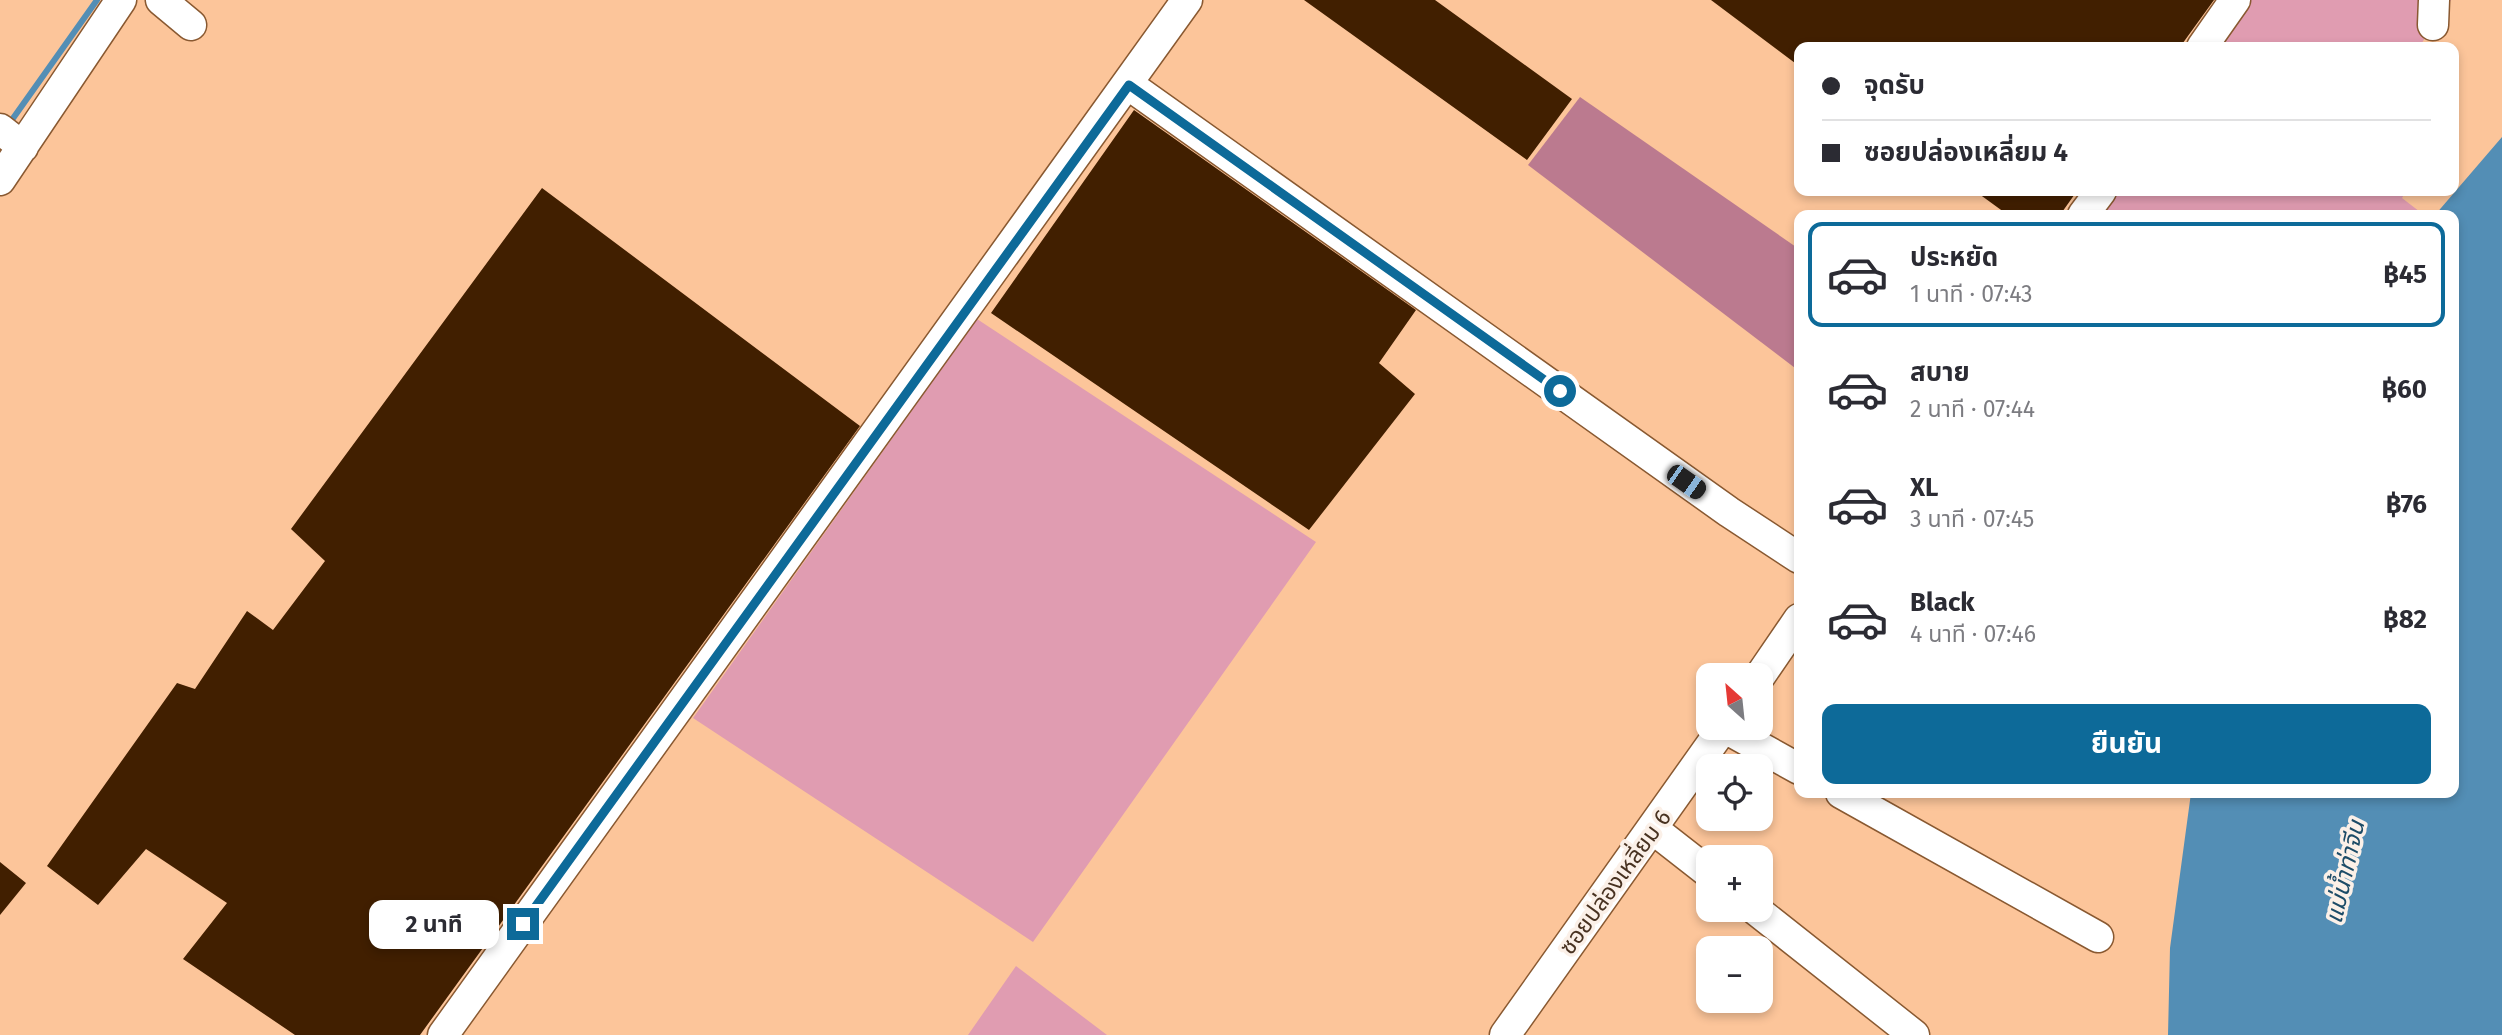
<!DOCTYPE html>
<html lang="th">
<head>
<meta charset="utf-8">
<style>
	:root { --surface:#fff; --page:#f7f7f7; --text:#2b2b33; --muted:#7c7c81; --line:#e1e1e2; --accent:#0d6a99 }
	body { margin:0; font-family:"Fira Sans","Noto Sans Thai",sans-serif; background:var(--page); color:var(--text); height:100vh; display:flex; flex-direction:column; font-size:26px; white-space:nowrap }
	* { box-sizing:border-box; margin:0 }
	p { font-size:23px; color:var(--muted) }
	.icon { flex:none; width:38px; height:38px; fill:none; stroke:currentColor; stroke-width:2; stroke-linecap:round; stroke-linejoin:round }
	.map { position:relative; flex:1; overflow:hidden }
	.drawer { position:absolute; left:1794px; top:210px; width:665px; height:588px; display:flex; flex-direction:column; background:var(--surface); border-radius:14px; box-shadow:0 4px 10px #0003 }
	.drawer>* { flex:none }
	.top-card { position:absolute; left:1794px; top:42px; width:665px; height:154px; border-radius:14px; box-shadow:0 4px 10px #0003; display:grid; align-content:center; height:154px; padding:0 28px; background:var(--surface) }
	.needle { width:46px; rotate:333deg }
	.tools { position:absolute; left:1696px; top:663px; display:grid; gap:14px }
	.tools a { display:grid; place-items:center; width:77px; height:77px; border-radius:14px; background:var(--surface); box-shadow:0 4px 10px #0003; font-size:35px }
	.end { position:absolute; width:32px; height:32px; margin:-16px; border:9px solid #0d6a99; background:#fff; box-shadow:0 0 0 4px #fff }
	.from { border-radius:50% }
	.bubble { position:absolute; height:49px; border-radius:14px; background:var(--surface); box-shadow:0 4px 10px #0003; font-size:23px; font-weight:700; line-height:49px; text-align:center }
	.car { position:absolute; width:21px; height:42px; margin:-21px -10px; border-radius:9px; box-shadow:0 0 5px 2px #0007; background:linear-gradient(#222 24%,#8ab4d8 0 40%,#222 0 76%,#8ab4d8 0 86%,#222 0) }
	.top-card b { display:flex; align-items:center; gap:24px; height:66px; font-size:26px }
	.top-card b+b { border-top:2px solid var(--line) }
	.top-card i { width:18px; height:18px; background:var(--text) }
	ul { padding:12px 0 0; list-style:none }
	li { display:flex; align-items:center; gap:21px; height:105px; margin:0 14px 10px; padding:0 14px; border:4px solid transparent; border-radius:14px }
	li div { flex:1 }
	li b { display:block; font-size:26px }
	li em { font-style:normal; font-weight:700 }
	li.selected { border-color:var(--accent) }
	li>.icon { width:63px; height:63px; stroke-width:1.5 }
	.button { display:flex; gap:14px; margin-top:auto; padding:14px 28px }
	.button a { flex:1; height:80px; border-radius:14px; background:var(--accent); color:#fff; font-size:28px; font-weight:700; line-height:80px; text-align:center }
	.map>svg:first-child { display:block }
</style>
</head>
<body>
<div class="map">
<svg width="2502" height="1035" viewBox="0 0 2502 1035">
	<rect width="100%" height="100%" fill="#fcc59a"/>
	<path fill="#e09cb1" d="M2247 0H2451L2419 47H2215Z
		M2116 191H2406L2402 198 2424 215H2099Z
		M977 319 1316 542 1033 942 693 718Z
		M1016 966 1107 1035H968Z"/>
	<path fill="#bb7a8f" d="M1580 97 1799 249V371L1528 165Z"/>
	<path fill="#538eb5" d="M2502 137V1035H2168L2170 948 2191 793H2454V215H2435Z"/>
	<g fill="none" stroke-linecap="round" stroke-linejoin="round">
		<path stroke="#538eb5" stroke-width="6" d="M9 124 97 0"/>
	</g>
	<path fill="#411f00" d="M1304 0H1435L1572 99 1527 160Z
		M1711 0H2214L2180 47H1799V66Z
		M1134 110 1416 310 1379 363 1415 394 1309 530 991 313Z
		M542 188 860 426 420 1035H295L183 959 227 903 146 849 98 905 47 866 177 683 195 689 247 611 273 630 325 561 291 529Z
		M1975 191H2077L2060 215H2008Z
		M0 862 26 883 0 915Z"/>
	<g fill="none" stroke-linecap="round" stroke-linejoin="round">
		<defs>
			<path id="minor" d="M161 0 191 25
				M2433 25 2434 0
				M2202 47 2235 0
				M1129 85 1729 512 1799 558
				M0 129 23 147
				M0 180 121 0
				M2083 215 2101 191
				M1760 676 1799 619
				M1725 728 1799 769
				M1841 793 2098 937
				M1653 829 1708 872
				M1756 910 1914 1035
				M443 1035 1187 0
				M1505 1035 1723 728"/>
		</defs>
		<use href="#minor" stroke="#895931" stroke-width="33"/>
		<use href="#minor" stroke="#fff" stroke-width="30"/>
	</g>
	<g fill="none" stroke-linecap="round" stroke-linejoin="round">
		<path stroke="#0d6a99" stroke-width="9" d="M523 924 1129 85 1560 391"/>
	</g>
	<g text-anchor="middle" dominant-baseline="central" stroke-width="7" stroke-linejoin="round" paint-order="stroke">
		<g font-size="23" fill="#483221" stroke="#fbf0e8">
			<text transform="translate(1615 882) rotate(-54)">ซอยปล่องเหลี่ยม 6</text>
		</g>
		<g font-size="24" font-style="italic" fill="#1c4b67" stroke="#fbf0e8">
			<text transform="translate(2345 872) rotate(-77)">แม่น้ำท่าจีน</text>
		</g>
	</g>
</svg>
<div class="tools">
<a><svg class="needle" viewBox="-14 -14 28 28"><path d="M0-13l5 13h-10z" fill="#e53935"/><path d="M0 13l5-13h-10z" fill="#7c7c81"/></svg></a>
<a><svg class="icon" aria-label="locate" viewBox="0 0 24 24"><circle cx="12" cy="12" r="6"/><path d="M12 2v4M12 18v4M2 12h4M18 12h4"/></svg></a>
<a>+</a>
<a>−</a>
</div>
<i class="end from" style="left:1560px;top:391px"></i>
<i class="end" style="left:523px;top:924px"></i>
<div class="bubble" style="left:369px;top:900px;width:130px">2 นาที</div>
<i class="car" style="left:1686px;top:482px;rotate:125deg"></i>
<div class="top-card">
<b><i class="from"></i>จุดรับ</b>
<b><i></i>ซอยปล่องเหลี่ยม 4</b>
</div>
<section class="drawer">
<ul>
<li class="selected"><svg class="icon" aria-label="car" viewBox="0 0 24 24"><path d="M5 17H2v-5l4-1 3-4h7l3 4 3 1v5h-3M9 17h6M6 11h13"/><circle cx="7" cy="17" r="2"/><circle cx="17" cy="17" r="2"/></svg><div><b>ประหยัด</b><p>1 นาที · 07:43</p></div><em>฿45</em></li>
<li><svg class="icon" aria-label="car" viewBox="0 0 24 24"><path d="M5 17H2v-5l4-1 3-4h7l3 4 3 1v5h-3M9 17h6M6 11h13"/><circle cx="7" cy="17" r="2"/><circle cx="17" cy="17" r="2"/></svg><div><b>สบาย</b><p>2 นาที · 07:44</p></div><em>฿60</em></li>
<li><svg class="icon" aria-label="car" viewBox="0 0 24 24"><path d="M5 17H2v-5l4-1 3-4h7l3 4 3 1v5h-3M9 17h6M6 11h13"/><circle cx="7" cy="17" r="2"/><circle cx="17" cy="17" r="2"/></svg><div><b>XL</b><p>3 นาที · 07:45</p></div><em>฿76</em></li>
<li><svg class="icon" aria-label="car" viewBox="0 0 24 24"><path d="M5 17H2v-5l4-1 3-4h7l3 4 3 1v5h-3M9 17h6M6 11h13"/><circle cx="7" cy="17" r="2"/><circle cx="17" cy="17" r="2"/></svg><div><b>Black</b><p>4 นาที · 07:46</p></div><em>฿82</em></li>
</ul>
<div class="button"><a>ยืนยัน</a></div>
</section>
</div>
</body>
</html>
